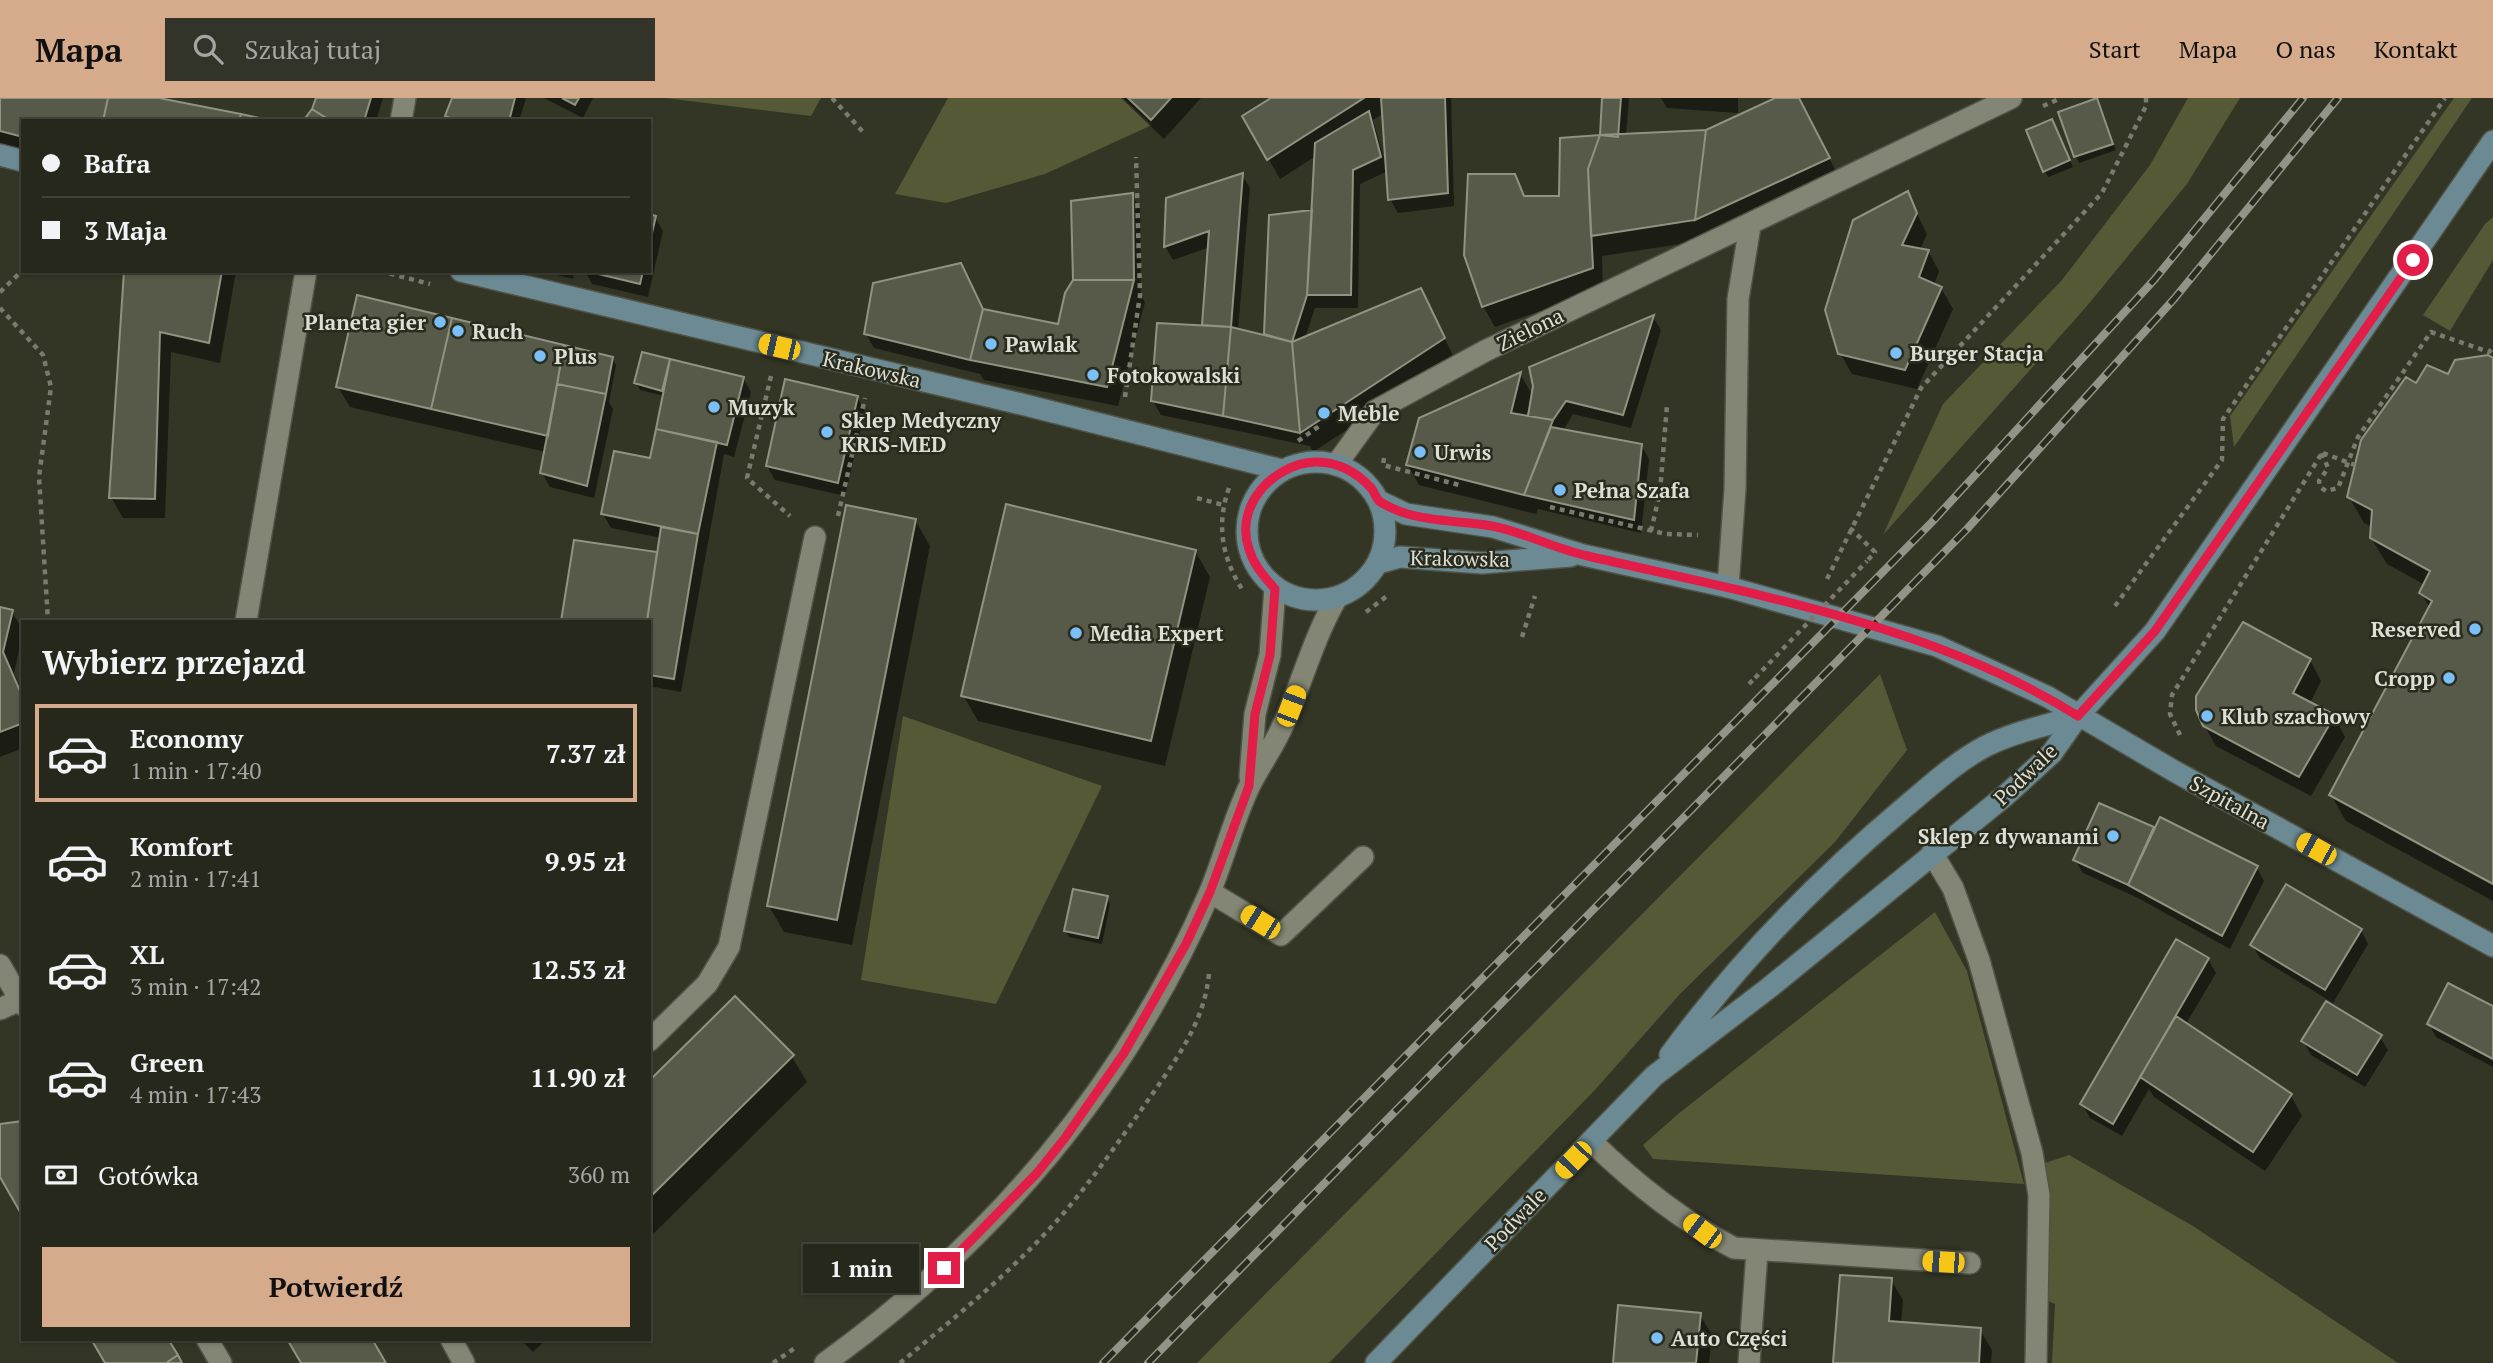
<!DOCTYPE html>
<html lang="pl">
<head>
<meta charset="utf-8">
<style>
	:root { --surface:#26281c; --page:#323429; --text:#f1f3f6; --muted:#a4a6a3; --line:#42443b; --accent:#d6ab8b }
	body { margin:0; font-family:"PT Serif",serif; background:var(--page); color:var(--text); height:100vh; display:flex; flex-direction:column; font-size:26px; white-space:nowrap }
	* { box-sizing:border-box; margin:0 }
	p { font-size:23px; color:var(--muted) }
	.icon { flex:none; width:38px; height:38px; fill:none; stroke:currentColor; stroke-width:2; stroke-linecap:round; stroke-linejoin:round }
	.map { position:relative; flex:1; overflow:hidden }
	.panel { position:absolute; left:21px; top:522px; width:630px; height:721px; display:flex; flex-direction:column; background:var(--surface); border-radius:0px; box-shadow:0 2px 5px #0004,0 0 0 2px var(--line) }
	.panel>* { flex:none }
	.banner { position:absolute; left:21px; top:21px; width:630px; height:154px; border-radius:0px; box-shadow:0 2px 5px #0004,0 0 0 2px var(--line); display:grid; align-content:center; height:154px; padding:0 21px; background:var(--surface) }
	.end { position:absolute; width:32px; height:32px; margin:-16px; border:9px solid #e11d48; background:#fff; box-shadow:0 0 0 4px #fff }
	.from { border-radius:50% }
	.bubble { position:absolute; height:49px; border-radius:0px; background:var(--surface); box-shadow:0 2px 5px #0004,0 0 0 2px var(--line); font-size:23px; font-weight:700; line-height:49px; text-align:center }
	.car { position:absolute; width:21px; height:42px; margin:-21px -10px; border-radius:9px; box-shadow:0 0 5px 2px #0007; background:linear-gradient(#f5c518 24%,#345 0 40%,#f5c518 0 76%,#345 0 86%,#f5c518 0) }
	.banner b { display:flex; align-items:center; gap:24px; height:66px; font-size:26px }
	.banner b+b { border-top:2px solid var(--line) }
	.banner i { width:18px; height:18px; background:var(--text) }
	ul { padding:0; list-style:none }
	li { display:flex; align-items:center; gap:21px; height:98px; margin:0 14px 10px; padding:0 7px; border:4px solid transparent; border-radius:0px }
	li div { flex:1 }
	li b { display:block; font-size:26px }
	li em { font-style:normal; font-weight:700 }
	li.active { border-color:var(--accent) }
	li>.icon { width:63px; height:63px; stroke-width:1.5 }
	h2 { padding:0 21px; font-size:32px; line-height:84px }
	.pay { display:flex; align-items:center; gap:18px; height:77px; padding:0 21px; font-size:26px }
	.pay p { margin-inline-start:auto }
	.action { display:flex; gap:14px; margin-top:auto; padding:14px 21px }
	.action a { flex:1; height:80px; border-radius:0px; background:var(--accent); color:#111; font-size:28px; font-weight:700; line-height:80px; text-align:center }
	header { display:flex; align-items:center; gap:42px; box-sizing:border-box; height:98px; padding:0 35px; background:var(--accent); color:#111 }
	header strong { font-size:33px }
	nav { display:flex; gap:38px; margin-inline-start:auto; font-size:24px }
	.search { width:490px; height:63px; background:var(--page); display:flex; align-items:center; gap:18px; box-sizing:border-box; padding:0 24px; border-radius:0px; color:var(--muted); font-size:26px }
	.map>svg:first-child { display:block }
</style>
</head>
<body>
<header>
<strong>Mapa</strong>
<div class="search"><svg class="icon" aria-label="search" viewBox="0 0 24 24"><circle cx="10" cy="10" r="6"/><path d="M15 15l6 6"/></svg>Szukaj tutaj</div>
<nav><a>Start</a><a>Mapa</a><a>O nas</a><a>Kontakt</a></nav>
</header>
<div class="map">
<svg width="2493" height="1265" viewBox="0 0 2493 1265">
	<rect width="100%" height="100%" fill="#333525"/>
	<path fill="#555936" d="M665 0H821L811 18Z
		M948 0H1123L1152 27 1045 76 946 105 895 96Z
		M2188 0H2240L2187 86 2087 208 1883 437 1943 306 2062 182 2150 67Z
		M2454 0H2472L2234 349 2230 318Z
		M2493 119V162L2450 233 2423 217 2485 126Z
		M1880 576 1907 652 1835 744 1680 896 1594 993 1329 1265H1197Z
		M903 618 1102 688 996 906 861 882Z
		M1935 814 1967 873 2024 1086 1653 1061 1643 1047 1678 1016Z
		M2069 1057 2193 1128 2398 1265H2052L2055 1206 2046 1202 2045 1065Z"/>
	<path fill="#0007" fill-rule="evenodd" d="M0 0H150L23 23V55L0 50Z
		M318 0H383L376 23H305Z
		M454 0H526L519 23H450L447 18Z
		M544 0H593L583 20Z
		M1121 0H1201L1164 41Z
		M1274 0H1451L1454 108 1398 115 1390 101 1388 73 1360 86 1358 210H1315L1305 240 1420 193 1455 261 1313 354 1310 348 1161 317 1153 303 1204 229 1210 149 1173 162 1165 148 1242 77 1250 90 1238 232 1265 239 1271 119 1313 114 1316 58 1280 81 1244 18ZM1384 15 1385 64 1373 22Z
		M1604 0H1629L1626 38 1706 34 1779 0H1798L1840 81 1707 142 1602 158 1603 191 1495 229 1483 208 1514 78 1526 99H1560L1603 39Z
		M1661 0H1738V15L1667 10Z
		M2100 8 2116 52 2079 65 2060 15Z
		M2055 29 2073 69 2048 79 2045 73Z
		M1907 96 1927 136 1920 152 1928 153 1939 173 1934 187 1941 190 1953 211 1917 291 1852 276 1840 255Z
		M1132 97 1140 111 1141 198 1145 204 1118 308 984 282 980 276 874 250 866 236 984 213 1059 228Z
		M649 118 655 119 663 133 648 199 592 186 585 173H649Z
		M125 173H236L220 265 171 254 165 420H123L111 399Z
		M541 173H575L573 181Z
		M1653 219 1661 232 1631 330 1573 316 1563 333 1641 347 1649 361 1641 435 1538 411 1536 416 1419 387 1407 366 1520 276 1533 298ZM1529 308 1531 309V320L1526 319Z
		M643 256 743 280 751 294 734 359 724 356 681 594 649 588V523H562L575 444 659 456 661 440 611 430 603 416 651 362 664 298 640 292 636 285Z
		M612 260 616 267 609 304 613 311 594 400 550 389 542 375 546 354 350 309 338 289Z
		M2493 262V803L2346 723 2331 697 2430 510 2421 495 2425 487 2387 466 2371 440 2372 429 2364 425 2349 399 2417 287Z
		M857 299 865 313 845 398 775 382 767 368Z
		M915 422 930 448 852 847 784 834 769 808Z
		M1195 453 1210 479 1165 668 978 623 963 597Z
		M0 511 12 514 23 533 14 575 23 597V650L0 659Z
		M2310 562 2321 583 2310 605 2334 618 2345 639 2311 698 2216 648 2204 627Z
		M2100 707 2257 770 2264 783 2230 851 2138 800 2083 775 2075 762Z
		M1107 800 1110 806 1102 846 1069 839 1066 833Z
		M2361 832 2368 846 2333 905 2260 860 2252 847Z
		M2208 861 2216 875 2186 926 2291 998 2302 1018 2265 1073 2154 999 2149 991 2122 1038 2090 1020 2082 1006Z
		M2493 910V969L2436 939 2429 926Z
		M2380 939 2388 952 2365 989 2311 957 2303 943Z
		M792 959 807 984 649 1140V985Z
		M1891 1182 1903 1202 1901 1226 1980 1232 1992 1252 1991 1265H1835Z
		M1700 1217 1712 1237 1709 1265H1614Z
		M520 1241H547L533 1254Z"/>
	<path fill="#575949" stroke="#919381" stroke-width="2" d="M0 0H108L103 23H23V39L0 33Z
		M108 0H159L241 16 239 23H103Z
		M316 0H371L364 23H331L312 11Z
		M452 0H515L509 23H457L445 18Z
		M562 0H579L575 7Z
		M1128 0H1171L1151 22Z
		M1271 0H1364L1267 62 1242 18Z
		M1381 0H1445L1448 95 1388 102Z
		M1602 0H1621L1618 39 1600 37Z
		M1775 0H1799L1830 60 1695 122 1706 32Z
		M2097 0 2113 46 2074 59 2058 14Z
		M312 11 331 23H303Z
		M1369 13 1381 59 1353 72 1351 197H1307L1315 45Z
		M241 16 273 23H239Z
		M2052 21 2070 62 2043 74 2026 32Z
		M1706 32 1695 122 1591 138 1588 71 1600 37Z
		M1600 37 1588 71 1593 170 1482 209 1464 157 1468 76H1515L1524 98H1559L1560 40Z
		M1243 75 1231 229 1202 227 1209 133 1164 149 1166 100Z
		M1908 93 1917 115 1902 147 1929 152 1919 179 1942 189 1905 272 1838 256 1825 212 1853 122Z
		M1133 95 1134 182H1073L1071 103Z
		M1312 112 1307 197 1292 244 1264 236 1269 117Z
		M649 116 656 118 649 148Z
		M961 165 983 211 970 262 864 236 873 185Z
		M124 173H222L209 245 160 234 155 401 109 400Z
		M586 173H643L640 186Z
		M1073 182H1134L1107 289 970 262 983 211 1058 226 1065 195Z
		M1421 190 1445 240 1300 335 1292 244Z
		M357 197 452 220 431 311 336 289Z
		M1654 217 1623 317 1566 303 1553 322 1528 318 1533 288 1529 269Z
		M452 220 564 247 548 338 431 311Z
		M1157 225 1231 229 1223 318 1151 303Z
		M1231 229 1292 244 1300 335 1223 318Z
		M564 247 613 259 606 296 557 286Z
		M642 254 670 261 662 293 634 285Z
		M2488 257 2493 260V786L2329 697 2432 503 2419 495 2430 473 2370 440 2372 412 2347 399 2361 342 2406 279 2416 285 2427 267 2448 276 2455 262Z
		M670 261 744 279 727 347 656 331Z
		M1521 274 1511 315 1553 322 1524 397 1406 367 1419 320Z
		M785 281 858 298 838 385 766 368Z
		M557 286 606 296 587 388 540 375Z
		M1551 329 1642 346 1634 422 1524 397Z
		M656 331 717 344 698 436 601 416 614 353 650 360Z
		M1006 406 1196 452 1151 643 961 598Z
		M846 407 916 421 837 822 767 808Z
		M661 429 698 436 674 581 649 577V523H647Z
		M574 442 657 454 647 523H561Z
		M0 509 13 512 3 554 23 600V625L0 634Z
		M2243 524 2311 561 2293 595 2335 617 2299 679 2203 628 2196 612V598Z
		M2099 705 2154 729 2128 787 2073 762Z
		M2160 719 2258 768 2222 838 2128 787Z
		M2286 786 2362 831 2325 892 2250 847Z
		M1073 791 1108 798 1098 840 1064 833Z
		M2176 841 2209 860 2113 1026 2080 1006Z
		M2448 885 2493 908V961L2427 926Z
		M735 898 794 957 649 1100V983Z
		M2326 903 2382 937 2357 977 2301 943Z
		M2176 918 2292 996 2253 1054 2140 979Z
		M23 1023V1119L0 1079V1026Z
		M1840 1177 1892 1180 1889 1223 1981 1230 1979 1265H1833Z
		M1618 1207 1701 1215 1696 1265H1613Z
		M91 1241H168L178 1257 166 1265H105Z
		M287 1241H372L386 1265H301Z
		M178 1257 182 1265H166Z"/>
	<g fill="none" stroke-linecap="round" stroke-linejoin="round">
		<defs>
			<path id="lane" d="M401 23 405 0
				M246 523 306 173
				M1932 755 1953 790 1979 862 2032 1055 2039 1097 2036 1265
				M1210 794 1281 837 1363 759
				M649 943 707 886 729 849 815 439
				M1591 1043C1633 1084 1682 1123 1734 1150L1970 1165
				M451 1241 464 1265
				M1749 1265 1757 1154"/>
			<path id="street" d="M1336 367 1375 313 1485 253 2011 0
				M1728 489 1735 391 1738 201 1750 128
				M1250 679 1255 616 1270 557 1275 490
				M0 867 23 907
				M0 911 20 902
				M207 1241 221 1265
				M825 1265C993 1144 1126 987 1209 796 1224 761 1233 722 1250 687 1260 667 1274 648 1283 627 1302 585 1313 541 1336 501"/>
			<path id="secondary" d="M0 57 23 63
				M461 173 1017 305 1282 372
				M1247 433a69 69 0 1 1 138 0a69 69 0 1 1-138 0Z
				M1379 403 1406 416 1493 429 1583 457 1728 489 1937 548 2048 599 2174 673 2493 848
				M1379 465 1400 459 1482 465 1571 458
				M1670 957C1738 864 1818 782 1905 709 1930 688 1957 663 1986 648 2014 634 2048 627 2078 618
				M1376 1265 1654 978 1770 889 2006 697 2052 655 2078 618 2155 533 2493 43"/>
		</defs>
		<use href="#lane" stroke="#515346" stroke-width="24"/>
		<use href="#street" stroke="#515346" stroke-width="24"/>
		<use href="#secondary" stroke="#515346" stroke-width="24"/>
		<path stroke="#797b6e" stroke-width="4.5" stroke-dasharray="5 5" stroke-linecap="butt" d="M832 0 864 35
			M2043 8 2061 0
			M380 173 430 186
			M0 194 23 172
			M0 210 43 257 51 289 39 379 48 523
			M771 278 747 380 790 418
			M1125 299 1140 197 1136 59
			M1298 343 1322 326
			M2322 355 2328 370 2319 383 2320 389 2326 393 2338 390 2358 339 2431 234 2489 254 2493 250
			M2323 355 2355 367
			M1384 360 1383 367 1463 388
			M1229 390C1216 426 1222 460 1242 491
			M1197 400 1223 407
			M1550 409 1666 436 1698 437
			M838 418 865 300
			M1850 430 1875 454 1867 463
			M1651 433 1660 394 1667 307
			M1827 481 1921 290 2102 95 2146 8V0
			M2115 508 2222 362 2223 321 2445 0
			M1366 514 1387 498
			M1522 539 1535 498
			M1749 586 1755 580
			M2180 637 2170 616 2172 597 2322 355
			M773 1265 795 1250
			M900 1265C958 1217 1019 1168 1068 1110 1098 1074 1124 1036 1151 998 1177 960 1205 923 1209 875"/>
		<use href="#lane" stroke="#838674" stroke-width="21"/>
		<use href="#street" stroke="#838674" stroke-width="21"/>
		<use href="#secondary" stroke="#6b8a94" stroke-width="21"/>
		<defs>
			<path id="rail" d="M1103 1265 1932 424 2154 182 2303 0
				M1148 1265 1967 431 2174 201 2338 0"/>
		</defs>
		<use href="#rail" stroke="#929488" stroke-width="8"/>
		<use href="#rail" stroke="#292b1c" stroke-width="5" stroke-dasharray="16" stroke-linecap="butt"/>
		<path stroke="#797b6e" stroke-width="4.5" stroke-dasharray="5 5" stroke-linecap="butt" d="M1755 580 1867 463"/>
	</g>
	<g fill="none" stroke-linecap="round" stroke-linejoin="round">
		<path stroke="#e11d48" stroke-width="9" d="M944 1170 1037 1075 1065 1040 1124 955 1186 846 1210 794 1249 688 1255 616 1270 557 1275 491C1264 478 1254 468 1249 451 1234 408 1273 366 1315 364 1336 363 1357 374 1371 390 1374 393 1376 400 1379 403 1386 408 1400 414 1408 416 1435 424 1464 423 1492 428 1524 434 1555 451 1588 458 1752 496 1933 527 2078 618L2155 533 2413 162"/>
	</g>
	<g fill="#7abff8" stroke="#292b1c" stroke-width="2.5">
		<circle cx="440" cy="224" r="7"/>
		<circle cx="458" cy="233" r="7"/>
		<circle cx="991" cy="246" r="7"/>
		<circle cx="1896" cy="255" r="7"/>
		<circle cx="540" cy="258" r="7"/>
		<circle cx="1093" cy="277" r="7"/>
		<circle cx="714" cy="309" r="7"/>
		<circle cx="1324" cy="315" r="7"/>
		<circle cx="827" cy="334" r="7"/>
		<circle cx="1420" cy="354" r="7"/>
		<circle cx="1560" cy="392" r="7"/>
		<circle cx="2475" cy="531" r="7"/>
		<circle cx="1076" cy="535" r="7"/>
		<circle cx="2449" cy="580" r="7"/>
		<circle cx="2207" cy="618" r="7"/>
		<circle cx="2113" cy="738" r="7"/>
		<circle cx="1657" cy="1240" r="7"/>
	</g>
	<g text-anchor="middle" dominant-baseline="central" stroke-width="5" stroke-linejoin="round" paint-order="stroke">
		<g font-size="21" font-weight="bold" fill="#dddfd5" stroke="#292b1c" text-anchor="start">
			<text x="426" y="224" text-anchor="end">Planeta gier</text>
			<text x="472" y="233">Ruch</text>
			<text x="1005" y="246">Pawlak</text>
			<text x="1910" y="255">Burger Stacja</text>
			<text x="554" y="258">Plus</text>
			<text x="1107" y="277">Fotokowalski</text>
			<text x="728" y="309">Muzyk</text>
			<text x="1338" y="315">Meble</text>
			<text x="841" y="322">Sklep Medyczny<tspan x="841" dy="24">KRIS-MED</tspan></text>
			<text x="1434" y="354">Urwis</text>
			<text x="1574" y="392">Pełna Szafa</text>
			<text x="2461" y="531" text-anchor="end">Reserved</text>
			<text x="1090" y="535">Media Expert</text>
			<text x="2435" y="580" text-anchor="end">Cropp</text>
			<text x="2221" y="618">Klub szachowy</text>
			<text x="2099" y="738" text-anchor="end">Sklep z dywanami</text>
			<text x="1671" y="1240">Auto Części</text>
		</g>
		<g font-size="21" fill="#dddfd5" stroke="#292b1c">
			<text transform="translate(1530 231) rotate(-26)">Zielona</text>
			<text transform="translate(872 271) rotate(13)">Krakowska</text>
			<text transform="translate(1460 460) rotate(1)">Krakowska</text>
			<text transform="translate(2025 676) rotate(-44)">Podwale</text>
			<text transform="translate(2230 704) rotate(29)">Szpitalna</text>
			<text transform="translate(1515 1121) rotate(-46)">Podwale</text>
		</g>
	</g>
</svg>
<i class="end from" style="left:2413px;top:162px"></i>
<i class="end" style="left:944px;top:1170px"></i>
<div class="bubble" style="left:803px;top:1146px;width:116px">1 min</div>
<i class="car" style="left:779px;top:249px;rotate:283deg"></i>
<i class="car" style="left:1291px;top:608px;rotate:21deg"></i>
<i class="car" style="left:2316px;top:751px;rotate:299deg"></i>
<i class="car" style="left:1260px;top:824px;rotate:302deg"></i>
<i class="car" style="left:1573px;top:1062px;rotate:224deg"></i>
<i class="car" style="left:1702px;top:1133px;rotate:307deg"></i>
<i class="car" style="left:1943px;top:1164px;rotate:273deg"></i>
<div class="banner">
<b><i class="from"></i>Bafra</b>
<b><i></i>3 Maja</b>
</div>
<section class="panel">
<h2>Wybierz przejazd</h2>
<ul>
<li class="active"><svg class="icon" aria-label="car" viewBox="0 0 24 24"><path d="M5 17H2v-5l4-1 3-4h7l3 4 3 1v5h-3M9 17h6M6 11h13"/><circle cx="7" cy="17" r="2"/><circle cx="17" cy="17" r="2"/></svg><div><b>Economy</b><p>1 min · 17:40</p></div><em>7.37 zł</em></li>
<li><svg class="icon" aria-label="car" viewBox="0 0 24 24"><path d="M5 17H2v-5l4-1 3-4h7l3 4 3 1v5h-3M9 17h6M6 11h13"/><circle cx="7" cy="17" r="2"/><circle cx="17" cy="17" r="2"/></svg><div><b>Komfort</b><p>2 min · 17:41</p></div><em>9.95 zł</em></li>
<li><svg class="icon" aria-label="car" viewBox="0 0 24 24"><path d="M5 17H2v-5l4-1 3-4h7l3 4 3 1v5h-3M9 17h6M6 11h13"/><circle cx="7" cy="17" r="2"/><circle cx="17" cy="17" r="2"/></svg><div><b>XL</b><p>3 min · 17:42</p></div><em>12.53 zł</em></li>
<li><svg class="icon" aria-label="car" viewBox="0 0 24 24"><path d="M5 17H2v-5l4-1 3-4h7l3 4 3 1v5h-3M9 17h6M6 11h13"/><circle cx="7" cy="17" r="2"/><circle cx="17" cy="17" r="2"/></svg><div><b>Green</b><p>4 min · 17:43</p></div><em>11.90 zł</em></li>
</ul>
<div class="pay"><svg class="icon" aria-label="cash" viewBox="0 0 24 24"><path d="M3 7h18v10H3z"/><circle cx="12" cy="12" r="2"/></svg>Gotówka<p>360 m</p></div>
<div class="action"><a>Potwierdź</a></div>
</section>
</div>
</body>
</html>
